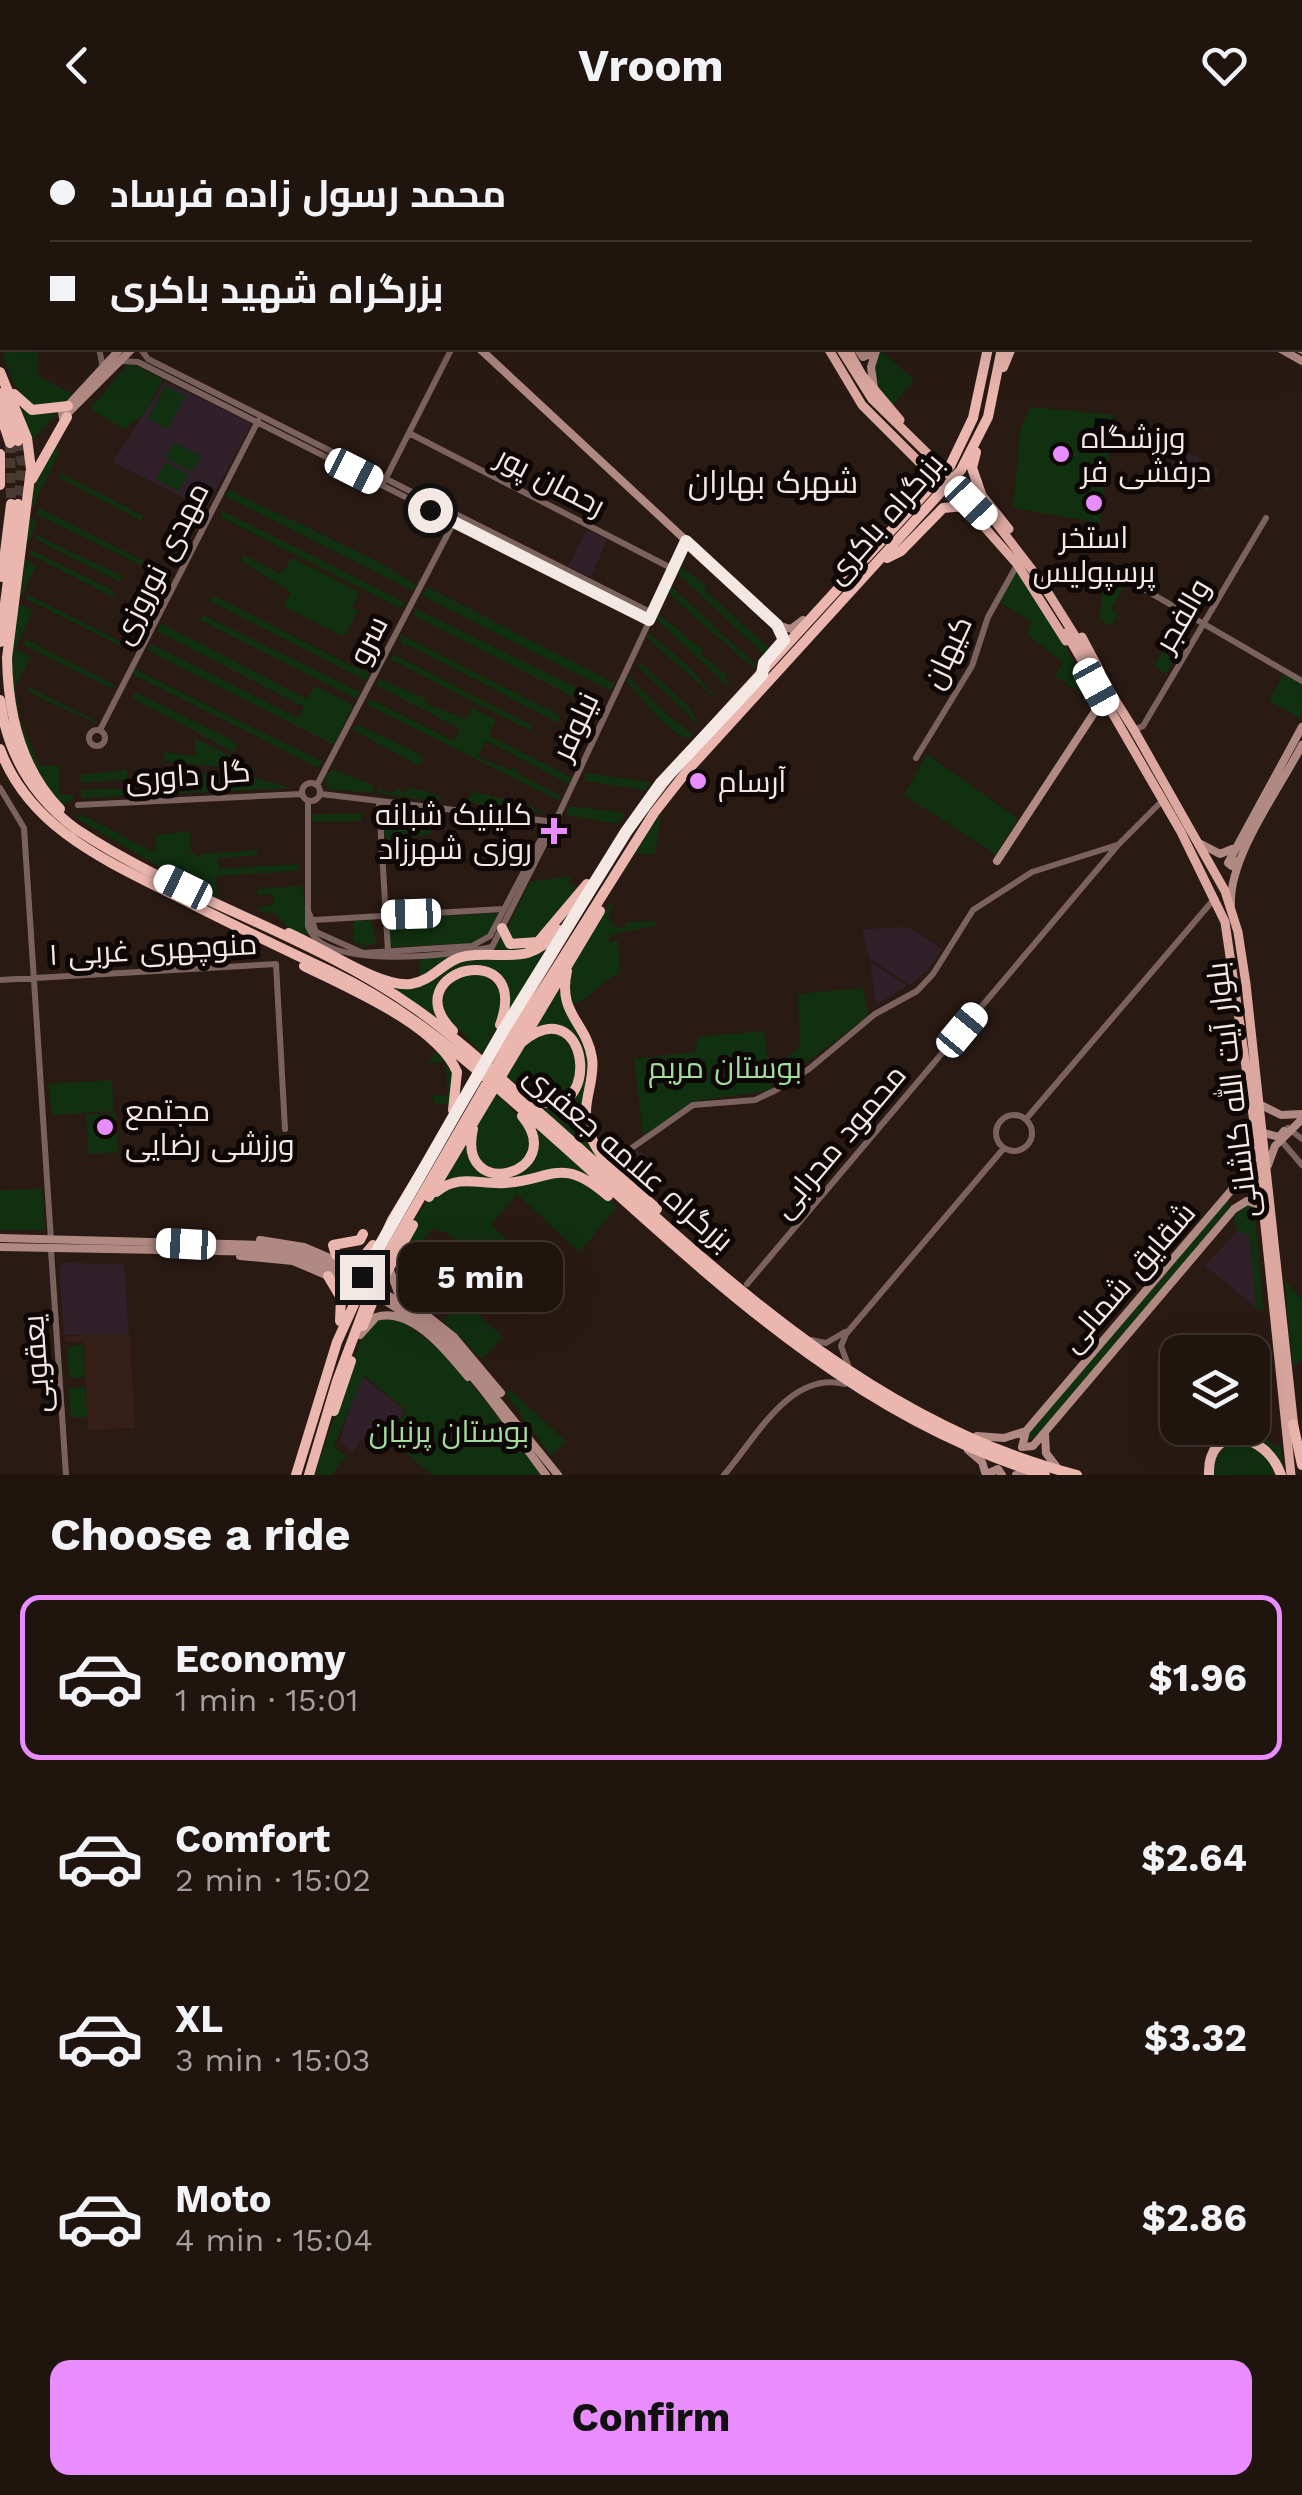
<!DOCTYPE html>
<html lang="en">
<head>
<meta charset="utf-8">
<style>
	:root { --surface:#20140f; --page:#281d18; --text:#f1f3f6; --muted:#a29e9e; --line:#3d332f; --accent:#e98dfe }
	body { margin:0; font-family:"Work Sans",Cairo,sans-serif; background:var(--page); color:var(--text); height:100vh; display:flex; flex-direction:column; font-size:38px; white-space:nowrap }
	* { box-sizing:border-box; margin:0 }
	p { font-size:32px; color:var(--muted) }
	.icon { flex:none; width:55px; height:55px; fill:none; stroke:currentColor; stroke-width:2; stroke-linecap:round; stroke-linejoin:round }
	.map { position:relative; height:1345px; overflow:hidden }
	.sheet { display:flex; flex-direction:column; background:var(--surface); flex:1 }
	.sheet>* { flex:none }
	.banner { position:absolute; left:0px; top:0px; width:1302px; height:220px; box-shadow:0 10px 40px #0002,0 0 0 2px var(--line); display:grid; align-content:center; height:220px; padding:0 50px; background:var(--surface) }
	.fabs { position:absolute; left:1160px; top:1205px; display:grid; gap:20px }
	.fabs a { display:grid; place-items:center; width:110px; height:110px; border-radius:20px; background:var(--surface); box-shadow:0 10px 40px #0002,0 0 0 2px var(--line); font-size:50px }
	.end { position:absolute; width:45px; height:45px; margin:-22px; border:12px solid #f4e8e4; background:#111; box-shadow:0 0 0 5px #111 }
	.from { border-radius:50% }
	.bubble { position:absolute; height:70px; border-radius:20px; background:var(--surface); box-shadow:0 10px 40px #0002,0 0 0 2px var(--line); font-size:32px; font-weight:700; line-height:70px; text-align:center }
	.car { position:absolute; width:30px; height:60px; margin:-30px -15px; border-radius:12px; box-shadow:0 0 8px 2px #0007; background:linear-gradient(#fff 24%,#345 0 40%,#fff 0 76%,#345 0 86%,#fff 0) }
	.banner b { display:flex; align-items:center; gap:35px; height:95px; font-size:38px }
	.banner b+b { border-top:2px solid var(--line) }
	.banner i { width:25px; height:25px; background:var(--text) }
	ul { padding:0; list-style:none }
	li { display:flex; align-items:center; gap:30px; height:165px; margin:0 20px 15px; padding:0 30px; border:5px solid transparent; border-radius:20px }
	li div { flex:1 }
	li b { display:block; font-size:38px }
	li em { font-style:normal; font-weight:700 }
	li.active { border-color:var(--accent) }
	li>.icon { width:90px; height:90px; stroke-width:1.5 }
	h2 { padding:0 50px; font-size:45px; line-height:120px }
	.button { display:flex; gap:20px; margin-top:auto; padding:20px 50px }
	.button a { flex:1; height:115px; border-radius:20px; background:var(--accent); color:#111; font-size:40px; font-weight:700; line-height:115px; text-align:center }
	header { display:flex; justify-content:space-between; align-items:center; height:130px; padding:0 50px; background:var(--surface); font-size:45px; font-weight:700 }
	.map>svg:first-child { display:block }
</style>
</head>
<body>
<header><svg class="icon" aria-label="back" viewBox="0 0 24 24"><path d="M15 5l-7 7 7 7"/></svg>Vroom<svg class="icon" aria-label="heart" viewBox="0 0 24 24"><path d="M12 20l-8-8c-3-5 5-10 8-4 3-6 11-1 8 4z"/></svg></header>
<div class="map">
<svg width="1302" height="1345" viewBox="0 0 1302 1345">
	<rect width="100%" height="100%" fill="#2a1a14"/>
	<path fill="#351f16" d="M130 1203 135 1298 88 1300 84 1211 66 1212 65 1206Z"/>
	<path fill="#302029" d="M165 251 252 294 206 379 113 332Z
		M1183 319 1219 341 1208 361 1168 339Z
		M587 399 607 410 591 447 568 436Z
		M908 797 942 819 929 839 910 855 869 828 862 799Z
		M870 832 907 856 876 875Z
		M638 1019 649 1029 631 1050 616 1037Z
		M1238 1101 1250 1104 1256 1178 1205 1135Z
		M64 1133 124 1134 129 1205H64L59 1137Z
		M361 1246 406 1281 385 1305 373 1296 352 1322 339 1311Z"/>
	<path fill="#113010" d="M0 166 2 218H38V246L72 264 61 276 33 278C0 242 0 216 0 166Z
		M882 221 914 250 891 277C879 257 868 243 882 221Z
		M130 232 163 250 144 284 124 299 90 279Z
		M165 256 185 266 168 299 148 289Z
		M18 276 35 284 58 283 31 312Z
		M1030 277 1114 285 1100 393 1013 378 1020 300Z
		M54 308 59 323 28 386 37 393 22 427 36 437 17 473 33 481 15 519 31 527 15 557 20 590 40 636H59V665H74V670L60 676C45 652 27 630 18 602 0 534 19 369 54 308Z
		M174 312 201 326 192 342 166 328Z
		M165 332 188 344 179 361 156 350Z
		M61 343 143 386 142 391 59 348Z
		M229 360 379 432 416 455 413 461 245 376 225 366Z
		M39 378 171 445 170 449 36 384Z
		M221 380 406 473 400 478 221 387Z
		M36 405 122 446 120 452 35 409Z
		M32 420 114 461 113 467 29 424Z
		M244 425 281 444 292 428 359 462 352 478 358 481 344 507 283 476 291 462 241 431Z
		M678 435 706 455 704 459 771 520 766 526 680 446Z
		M1016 438 1092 560 1090 569 1055 546 1063 532 1027 505 1032 492 997 471Z
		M1111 444 1126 453 1111 479 1118 484 1111 496 1099 490 1104 447Z
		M670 455 756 535 753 538C727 514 695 489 668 462Z
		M427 457 605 548 614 554 611 561 422 466Z
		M27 464 135 519 133 522 26 469Z
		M213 465 352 536 370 543 366 551 210 471Z
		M416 479 580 559 604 574 601 581 413 485Z
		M656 482 704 521 701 524 727 546 725 549 733 561 654 487Z
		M203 485 360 562 356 569 347 564 200 490Z
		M161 493 307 569 315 556 353 575 334 615 154 524 148 519 151 514 298 588 304 577 157 501Z
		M649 503 687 535 721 573 646 507Z
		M400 504 561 586 558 593 408 515 403 516Z
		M26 509 116 556 111 558 23 515Z
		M1167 513 1180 521 1166 544 1154 536Z
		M393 524 533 596 530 601 390 529Z
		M640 532 689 577 701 597 637 536Z
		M134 539 323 632 319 638 142 549 134 545Z
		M1284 544 1302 554 1301 589 1269 571Z
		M628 546 666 584 693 604 689 609C664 601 644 569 626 551Z
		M379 549 424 568 426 573C439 579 451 583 466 589L472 577 496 590 489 605 572 648 569 654 486 611 478 627 510 640 516 637 517 643 562 667 560 671 367 575 370 569 454 611 460 599 376 555Z
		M29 557 98 592 97 594 34 565 27 561Z
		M135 562 230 609 237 615 234 622 132 568Z
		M356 594 416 622 423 630 419 636 353 600Z
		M195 608 259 641 164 631V622L195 626Z
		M927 624 1018 689 996 725 904 665Z
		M332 639 373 655 374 663 328 659 325 647Z
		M127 640V649L81 653 80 645Z
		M197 643 252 647 292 658 171 664 166 658H197Z
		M585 643 651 652 646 660 585 651Z
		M409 657 450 669 441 667 438 672 378 663V658L392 663 398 658 403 664Z
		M93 659H148L150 665 81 668V660Z
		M472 662 523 673 545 683 466 672Z
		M567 676 625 683 618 694 567 685Z
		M662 680 655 724H635Z
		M79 683 156 723V705L190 701 191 721 177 723 192 722 201 729 200 724 258 720V725L218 728 219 739 299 734 300 740 259 744 257 738V743L216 746 217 770 77 689Z
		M361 683 363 691H312V685Z
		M382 698H430L432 704 387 710Z
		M570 746V754L578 758 540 809 511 811 504 805 530 752Z
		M301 756 304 763 307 806 287 797 274 783 259 782V776L274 775 273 764 258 765V759Z
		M581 763 550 808 534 819 473 824 420 850 419 826 491 820 501 806 532 816Z
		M610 774H614L608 785 616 798H626V792L656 791 657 795 611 805 608 812 618 810 620 844C597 850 596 870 568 875V841Z
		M498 783 488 805 477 813 390 817 388 789Z
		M371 790 377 812 361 818V813H354L353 791Z
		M557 804 502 895 508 870 483 838 443 851V894L387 857 476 827 517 829Z
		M566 838 565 878 590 927 584 976 604 1035 534 971 558 972 583 949 584 926 574 909 534 902Z
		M475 841C519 863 500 889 482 924L442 881C444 854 449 849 475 841Z
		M863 858 868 886 783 951 785 929 800 916 798 864Z
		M764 901 772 960 698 971 643 1006 634 929 695 922 698 907Z
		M551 902 570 911 582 938 566 965C540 974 523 960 504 944L522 914Z
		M436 922C456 938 457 964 447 987L448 974H434L431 965 448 966 445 932 427 933Z
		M112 950 114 981 52 985 48 954Z
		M494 962C522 988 555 1018 504 1043L478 1031 475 996Z
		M115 983 118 1022 89 1024 86 985Z
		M527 989 600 1054 551 1040 514 1050 472 1048 435 1062 471 999 469 1011 489 1044 530 1031Z
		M566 1045 601 1062 617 1077 579 1122 517 1064 491 1095 510 1113 489 1140 447 1103 432 1098 398 1150 423 1179 398 1162 392 1150C397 1122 418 1069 447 1056 467 1047 540 1047 566 1045Z
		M42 1058 45 1100H0V1061Z
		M1225 1071 1231 1077 1040 1302 1024 1314 1030 1299Z
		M1244 1074 1254 1075 1264 1181 1256 1178 1250 1105 1238 1101 1233 1089Z
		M1284 1149 1302 1170V1228L1293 1238Z
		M462 1170 503 1207 482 1229 443 1191Z
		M394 1186C457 1224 498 1287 541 1345H432L386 1306 407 1281 364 1245 334 1316 346 1327 331 1345H314L363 1204 375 1190Z
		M83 1215 85 1247 69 1248 67 1216Z
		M85 1257 87 1287H70L69 1258Z
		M510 1260 566 1311 551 1326 506 1263Z
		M1253 1291 1273 1316 1281 1315 1284 1345C1269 1309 1257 1299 1219 1313L1233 1298H1252Z
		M1253 1311 1279 1345H1211L1212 1331 1225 1315Z"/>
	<path fill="#00090c" d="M1095 288 1109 289 1105 323 1091 322Z"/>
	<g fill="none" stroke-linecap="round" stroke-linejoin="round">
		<path stroke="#483933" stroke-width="10" stroke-dasharray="10 5" stroke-linecap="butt" d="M18 311 22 333 18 374
			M10 313 11 374"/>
		<path stroke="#7b625f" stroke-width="6" d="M1300 87 1302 84
			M99 218 103 238
			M140 218 148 229 652 483
			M122 231 138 232 649 490
			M409 303 673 439
			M385 350 452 218
			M1100 438 1111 440 1302 551
			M100 600 258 291
			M1134 600 1143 596 1266 388
			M89 608a8 8 0 1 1 16 0a8 8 0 1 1-16 0Z
			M916 628 972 536 988 487 1017 435
			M302 662a9 9 0 1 1 18 0a9 9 0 1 1-18 0Z
			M317 655 455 390
			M0 658 24 698 51 1110
			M321 664 555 692
			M308 671V796C322 842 455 825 492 817L549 705 687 411
			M379 672 388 821
			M78 675 302 664
			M309 783 316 802 363 823 472 816 490 806
			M313 790 503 779
			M490 806 550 692
			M0 850 276 834 285 999
			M996 1003a18 18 0 1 1 36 0a18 18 0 1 1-36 0Z
			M1026 989 1215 768
			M1288 998 1302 1009
			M1279 1008 1302 1035
			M619 1027 693 975 755 970 776 960 809 939 875 884 917 861 933 844 973 780 1032 742 1117 715
			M51 1120 66 1345
			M747 1154 1118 715 1162 671
			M811 1210 826 1213 845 1202
			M848 1235 841 1216 846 1204 1004 1018
			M724 1345C756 1308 790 1240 845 1254"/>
		<path stroke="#b18983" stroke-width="8" d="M914 0 915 2
			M937 0 939 2
			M952 0 954 2
			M318 2 320 0
			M329 2 332 0
			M121 218 62 282 63 288 133 218
			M479 218 777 495 783 507 777 519
			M857 218 863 227 874 222
			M1279 218 1302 231
			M1298 218 1302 220
			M874 258 871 237 877 218
			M777 495 791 499 803 490
			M1201 714 1220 724 1232 719
			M1239 730 1232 736 1228 733 1302 597
			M997 731 1096 580 1095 557
			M1231 774C1229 726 1280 658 1302 615
			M1261 975 1281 985 1302 984
			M1264 1003 1279 1007 1284 1001
			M1256 1018 1235 1056 1026 1301 1022 1317 1033 1316 1234 1079 1247 1071 1263 1076
			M1268 1035 1275 1016 1302 989
			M0 1108 262 1115 320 1129 400 1172 447 1208 558 1345
			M260 1110 304 1117 346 1135
			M0 1117 273 1122 310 1131 362 1158
			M240 1126 293 1131 340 1151 345 1148
			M390 1140 398 1163 454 1207 501 1263
			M375 1165C456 1210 492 1273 546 1345
			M360 1205 376 1187C412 1176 448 1223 468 1247
			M1045 1304 1046 1323 1056 1336
			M977 1306 1004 1308 1026 1301
			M968 1320 982 1332 986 1345
			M987 1344 998 1339 1002 1345
			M1016 1345 1037 1344"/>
		<path stroke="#dba79f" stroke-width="9" d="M729 0 730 2
			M828 218 862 275 924 337H931
			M840 218 872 269 990 385 1040 450 1134 600 1225 761 1238 802 1246 854 1294 1298
			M847 218 862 245 900 290
			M1009 399 981 364H965L964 374 1017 434 1066 511
			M1066 503 1181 702 1225 792 1255 999 1291 1345
			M1082 507 1100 541"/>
		<path stroke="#eab6ae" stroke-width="10" d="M1011 2 1012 0
			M1020 2 1021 0
			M1034 2V0
			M1003 237 1011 218
			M0 242 27 308 31 339 7 528C8 582 21 639 60 679
			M0 263 18 311
			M14 264 32 280 68 276
			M0 283 10 313
			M976 322 972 338 981 364
			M0 324V355
			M924 337 926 360
			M32 349 67 287
			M887 428 901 421 943 378 965 376
			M2 447 11 374
			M0 512 18 374
			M0 570C7 623 33 667 76 699 183 770 312 805 416 879 464 913 505 953 549 991 706 1131 866 1292 1077 1345
			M0 619C30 700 109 732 182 769 231 794 281 818 332 842 416 882 481 943 550 1004 701 1138 846 1285 1045 1345
			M502 798 510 814 538 812 587 754
			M289 803C320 816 379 858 411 854 433 851 445 829 466 826 505 820 527 838 559 800
			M304 836C348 858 437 895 457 942L453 980
			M567 841C557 884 587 893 592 928 595 946 586 964 586 982 586 1025 628 1052 657 1079
			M453 901C392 840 533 804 500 895
			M522 912C596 853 603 1016 523 962
			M473 999C456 1074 570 1044 522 986
			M436 1062C460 1043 479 1055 505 1053 552 1050 561 1025 608 1066
			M429 1067 600 781
			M348 1130 336 1125 333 1115 360 1110 363 1104
			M343 1133 363 1127 373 1115
			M328 1146 341 1168 340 1191
			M363 1196 379 1156 413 1095
			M334 1281 351 1231
			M1293 1294 1302 1335
			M296 1345 337 1212 392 1090 626 702 679 633 950 336 973 288 988 218
			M309 1345 337 1251 379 1139 520 896 654 683 687 641 961 340 988 287 1002 218
			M1209 1345C1207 1292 1266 1301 1281 1345"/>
	</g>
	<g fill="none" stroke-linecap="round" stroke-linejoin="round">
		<path stroke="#f4e8e4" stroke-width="12" d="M362 1147 504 899 626 702 661 653 762 545 764 533 784 510 777 495 686 411 649 490 430 380"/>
	</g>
	<g fill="#e98dfe" stroke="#0e0705" stroke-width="4">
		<circle cx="1061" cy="324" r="10"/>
		<circle cx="1094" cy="373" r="10"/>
		<circle cx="698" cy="651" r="10"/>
		<path d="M549 686h10v10h10v10h-10v10h-10v-10h-10v-10h10z"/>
		<circle cx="105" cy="997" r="10"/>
	</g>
	<g text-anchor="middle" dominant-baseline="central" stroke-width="10" stroke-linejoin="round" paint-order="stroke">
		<g font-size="30" fill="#f4e8e4" stroke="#0e0705" text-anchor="start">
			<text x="1081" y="307">ورزشگاه<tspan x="1081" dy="34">درفشی فر</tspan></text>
			<text x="1094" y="407" text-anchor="middle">استخر<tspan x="1094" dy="34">پرسپولیس</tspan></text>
			<text x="718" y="651">آرسام</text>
			<text x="532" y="684" text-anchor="end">کلینیک شبانه<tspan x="532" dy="34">روزی شهرزاد</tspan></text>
			<text x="125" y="980">مجتمع<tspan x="125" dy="34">ورزشی رضایی</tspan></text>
		</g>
		<g font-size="30" fill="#f4e8e4" stroke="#0e0705">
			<text transform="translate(551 351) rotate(27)">رحمان پور</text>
			<text transform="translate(884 388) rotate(-49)">بزرگراه باکری</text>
			<text transform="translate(160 433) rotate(-63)">مهدی نوروزی</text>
			<text transform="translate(1182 485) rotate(-60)">والفجر</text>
			<text transform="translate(368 510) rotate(-63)">سرو</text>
			<text transform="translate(947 522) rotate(-65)">کیهان</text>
			<text transform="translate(575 596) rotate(-65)">نیلوفر</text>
			<text transform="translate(188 645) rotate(-4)">گل داوری</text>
			<text transform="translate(153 819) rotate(-3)">منوچهری غربی ۱</text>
			<text transform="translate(1232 960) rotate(-97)">بلوار آیت الله کاشانی</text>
			<text transform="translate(839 1011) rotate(-50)">محمود محرابی</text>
			<text transform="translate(629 1028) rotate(41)">بزرگراه علامه جعفری</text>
			<text transform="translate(1128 1147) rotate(-49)">شقایق شمالی</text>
			<text transform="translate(36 1234) rotate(-94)">یعقوبی</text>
		</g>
		<g font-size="30" fill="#a3dd9e" stroke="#0e0705">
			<text x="725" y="937">بوستان مریم</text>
			<text x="449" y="1301">بوستان پرنیان</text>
		</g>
		<g font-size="32" fill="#f4e8e4" stroke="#0e0705">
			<text x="773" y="352">شهرک بهاران</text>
		</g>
	</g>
</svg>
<div class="fabs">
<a><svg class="icon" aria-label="layers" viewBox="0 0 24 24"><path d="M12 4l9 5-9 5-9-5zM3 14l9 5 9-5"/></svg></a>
</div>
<i class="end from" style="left:430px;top:380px"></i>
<i class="end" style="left:362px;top:1147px"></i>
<div class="bubble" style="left:398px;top:1112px;width:165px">5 min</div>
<i class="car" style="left:354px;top:341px;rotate:117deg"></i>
<i class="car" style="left:971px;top:373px;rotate:136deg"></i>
<i class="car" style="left:1096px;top:557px;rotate:151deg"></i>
<i class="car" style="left:183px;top:757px;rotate:296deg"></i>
<i class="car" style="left:411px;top:784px;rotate:268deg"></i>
<i class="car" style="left:962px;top:900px;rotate:40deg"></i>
<i class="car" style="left:186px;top:1114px;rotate:273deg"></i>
<div class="banner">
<b><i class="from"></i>محمد رسول زاده فرساد</b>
<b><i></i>بزرگراه شهید باکری</b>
</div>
</div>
<section class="sheet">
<h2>Choose a ride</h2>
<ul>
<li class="active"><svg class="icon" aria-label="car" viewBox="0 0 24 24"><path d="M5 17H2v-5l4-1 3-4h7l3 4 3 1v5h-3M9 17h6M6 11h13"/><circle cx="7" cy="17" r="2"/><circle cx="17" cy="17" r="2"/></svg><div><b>Economy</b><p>1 min · 15:01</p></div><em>$1.96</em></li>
<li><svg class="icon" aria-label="car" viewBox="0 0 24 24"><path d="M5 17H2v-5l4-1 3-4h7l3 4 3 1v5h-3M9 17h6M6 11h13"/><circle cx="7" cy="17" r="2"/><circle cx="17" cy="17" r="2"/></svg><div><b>Comfort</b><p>2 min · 15:02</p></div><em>$2.64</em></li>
<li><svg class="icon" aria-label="car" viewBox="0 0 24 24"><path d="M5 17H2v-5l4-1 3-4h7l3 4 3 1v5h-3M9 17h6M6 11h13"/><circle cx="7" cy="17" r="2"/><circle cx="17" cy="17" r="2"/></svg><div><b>XL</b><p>3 min · 15:03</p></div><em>$3.32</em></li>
<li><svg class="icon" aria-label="car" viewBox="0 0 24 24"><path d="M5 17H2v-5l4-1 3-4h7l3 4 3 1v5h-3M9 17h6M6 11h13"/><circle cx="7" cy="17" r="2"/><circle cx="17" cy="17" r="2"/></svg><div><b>Moto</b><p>4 min · 15:04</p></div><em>$2.86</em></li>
</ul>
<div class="button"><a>Confirm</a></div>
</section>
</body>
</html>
